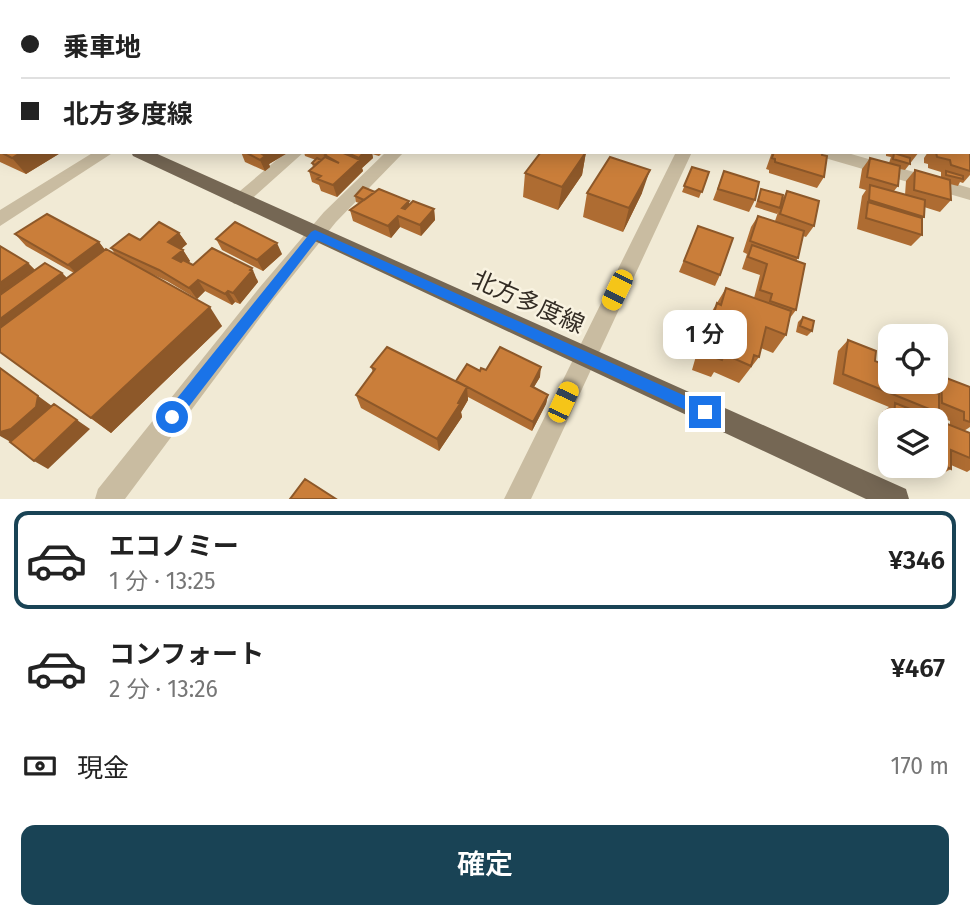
<!DOCTYPE html>
<html lang="ja">
<head>
<meta charset="utf-8">
<style>
	:root { --surface:#fff; --page:#f6f6f6; --text:#222; --muted:#767676; --line:#e0e0e0; --accent:#194355 }
	body { margin:0; font-family:"Fira Sans","Noto Sans JP",sans-serif; background:var(--page); color:var(--text); height:100vh; display:flex; flex-direction:column; font-size:26px; white-space:nowrap }
	* { box-sizing:border-box; margin:0 }
	p { font-size:23px; color:var(--muted) }
	.icon { flex:none; width:38px; height:38px; fill:none; stroke:currentColor; stroke-width:2; stroke-linecap:round; stroke-linejoin:round }
	.map { position:relative; height:499px; overflow:hidden }
	.side { display:flex; flex-direction:column; background:var(--surface); flex:1 }
	.side>* { flex:none }
	.banner { position:absolute; left:0px; top:0px; width:971px; height:154px; box-shadow:0 4px 18px #0003; display:grid; align-content:center; height:154px; padding:0 21px; background:var(--surface) }
	.controls { position:absolute; left:878px; top:324px; display:grid; gap:14px }
	.controls a { display:grid; place-items:center; width:70px; height:70px; border-radius:14px; background:var(--surface); box-shadow:0 4px 18px #0003; font-size:35px }
	.end { position:absolute; width:32px; height:32px; margin:-16px; border:9px solid #1a73e8; background:#fff; box-shadow:0 0 0 4px #fff }
	.from { border-radius:50% }
	.bubble { position:absolute; height:49px; border-radius:14px; background:var(--surface); box-shadow:0 4px 18px #0003; font-size:23px; font-weight:600; line-height:49px; text-align:center }
	.car { position:absolute; width:21px; height:42px; margin:-21px -10px; border-radius:9px; box-shadow:0 0 5px 2px #0007; background:linear-gradient(#f5c518 24%,#345 0 40%,#f5c518 0 76%,#345 0 86%,#f5c518 0) }
	.banner b { display:flex; align-items:center; gap:24px; height:66px; font-size:26px }
	.banner b+b { border-top:2px solid var(--line) }
	.banner i { width:18px; height:18px; background:var(--text) }
	ul { padding:12px 0 0; list-style:none }
	li { display:flex; align-items:center; gap:21px; height:98px; margin:0 14px 10px; padding:0 7px; border:4px solid transparent; border-radius:14px }
	li div { flex:1 }
	li b { display:block; font-size:26px }
	li em { font-style:normal; font-weight:600 }
	li.active { border-color:var(--accent) }
	li>.icon { width:63px; height:63px; stroke-width:1.5 }
	.pay { display:flex; align-items:center; gap:18px; height:77px; padding:0 21px; font-size:26px }
	.pay p { margin-inline-start:auto }
	.cta { display:flex; gap:14px; margin-top:auto; padding:14px 21px }
	.cta a { flex:1; height:80px; border-radius:14px; background:var(--accent); color:#fff; font-size:28px; font-weight:600; line-height:80px; text-align:center }
	.map>svg:first-child { display:block }
</style>
</head>
<body>
<div class="map">
<svg width="970" height="499" viewBox="0 0 970 499">
	<rect width="100%" height="100%" fill="#f1ead5"/>
	<g fill="none" stroke-linecap="round" stroke-linejoin="round">
		<path fill="#c9bca1" fill-rule="evenodd" d="M342 0H355L340 2Z
			M452 0H464L450 2Z
			M549 0H561L548 2Z
			M754 0H766L753 2Z
			M854 0H866V2H854Z
			M0 62H2L0 71Z
			M94 152H114L0 226V210Z
			M286 152H304L246 204H234L231 200 234 196Z
			M386 152H404L336 222 274 299 125 499H95L98 489 260 287 324 212Z
			M676 152H692L531 499H504Z
			M816 152H844L970 188V200L818 156Z"/>
		<path fill="#756754" fill-rule="evenodd" d="M0 85H2V94H0Z
			M131 152H153L906 489 909 499H866L133 156Z"/>
	</g>
	<path fill="#ae6c32" fill-rule="evenodd" d="M299 0H332L330 2H299Z
		M379 0H400L398 2H386Z
		M401 0H428V2H401Z
		M558 0H616L614 2H558Z
		M672 0H701L700 2H671Z
		M869 0H883L882 2H869Z
		M0 114 62 152 26 174 0 162Z
		M970 145V175L963 183 960 182 958 186 950 184 951 200 940 212 924 207V217L922 219V235L911 246 857 229 862 196 866 190 859 188 862 169 870 158 889 163 891 157 886 156V152H919L905 170 900 169 898 186 894 191 905 195 906 181 915 170 941 177V172L928 168V164L924 163V158L928 152H970Z
		M241 152H289L269 164 270 167 265 171 245 162Z
		M304 152H383L379 156 372 154 373 158 362 168 363 171 337 197 321 191 319 185 312 182 309 171 313 167 312 163 316 160 305 156Z
		M586 152 582 175 558 210 523 197 525 173Z
		M772 152H822L824 177 817 188 769 173V170L766 169Z
		M692 167 709 172 699 198 682 192Z
		M724 171 755 200 749 212 713 200Z
		M761 189 782 199 787 191 814 226 806 237 803 236 798 258 796 261V310L790 318 786 335 773 353 761 348 759 357 739 383 714 372 711 377 692 370 706 321 726 288 754 298 760 275 742 269 747 254 743 252 751 227 758 216 775 221 778 212 777 214 755 207Z
		M587 193H642L623 232 583 217Z
		M355 196 434 209 435 220 421 236 400 227 391 238 353 221 350 210 359 203 356 202Z
		M698 226 720 275 715 286 679 272Z
		M179 233 187 244 181 249 183 250 190 261 188 263 193 265 257 279 258 282 240 304 235 302 232 305 205 291 197 299 167 281 147 272 222 326 111 433 0 352 28 263 35 270 62 273 67 278 74 273 26 246 15 234 99 242 105 250 115 254 111 248 140 240Z
		M216 239 282 254 263 271 222 250Z
		M803 317 812 331 807 336 796 332 798 322Z
		M848 340 875 361 891 382H936V380L941 376 970 387V427L964 431 970 433V470L967 472 951 465V469L936 477 910 466H936V420H891V457L880 452 882 412 889 407 833 384 838 351ZM936 415 950 421V425L932 418Z
		M371 367 456 381 480 371 486 370 540 377 534 387 548 395 546 404 532 431 468 397V400L461 412 462 417 439 451 361 408 356 395 373 372Z"/>
	<path fill="#8d5829" d="M23 0H34L35 2H18Z
		M96 0H114L110 2H97Z
		M230 0H256L257 2H231Z
		M316 0H332L330 2H316Z
		M2 8V22L0 23V9Z
		M22 152H62L26 174 12 158Z
		M266 152H289L269 164 270 167 265 171 260 160 262 154Z
		M364 152H372L373 158 362 168 363 171 337 197 333 185 359 161V158Z
		M586 152 582 175 558 210 562 187Z
		M650 170 642 193 623 232 629 208Z
		M409 201 410 212 404 219 402 208Z
		M434 209 435 220 421 236 420 225Z
		M398 216 400 227 391 238 388 226Z
		M179 233 187 244 176 253 168 242Z
		M99 242 108 254 79 276 68 265Z
		M277 243 282 254 263 271 257 260Z
		M183 250 190 261 181 269 173 258Z
		M28 263 39 274 0 313V283Z
		M252 268 258 282 240 304 233 293Z
		M62 273 73 284 0 339V319Z
		M198 280 205 291 197 299 189 288Z
		M228 291 235 302 232 305 225 294Z
		M210 307 222 326 111 433 91 418Z
		M541 367 540 377 529 395 531 386Z
		M0 368 56 409 16 445 0 436Z
		M467 387 468 400 461 412 462 417 439 451 437 439Z
		M548 395 546 404 532 431 533 422Z
		M77 420 90 429 48 469 34 461Z"/>
	<path fill="#ca7e3a" stroke="#8d5829" stroke-width="2" d="M0 0H23L18 2H2V8L0 9Z
		M128 0H159L155 2H133Z
		M209 0H237L234 2 207 1Z
		M262 0H284L288 1 258 2Z
		M469 0H501L508 2H467Z
		M714 0H734L738 1 714 2Z
		M783 0H808L807 2H783Z
		M819 0H841L850 2H818Z
		M894 0H916L914 2H894Z
		M933 0H956V2H932Z
		M0 22H2V31L0 32Z
		M2 35V46L0 47V36Z
		M0 114 2 115V152H22L12 158 0 152Z
		M970 145V171L951 165 950 160 937 157 936 152H970Z
		M245 152H266L262 154 265 156 260 160Z
		M328 152H341L360 160 333 185 317 179 321 176 309 171 325 157 339 163 325 155Z
		M345 152H364L359 158Z
		M541 152H586L562 187 525 173Z
		M774 152H822V155L827 156 824 177 775 162V159L772 158Z
		M894 153 910 158V164L893 159Z
		M610 157 650 170 629 208 587 193Z
		M317 158 321 160 315 165 312 163Z
		M870 158 900 166 898 186 867 177Z
		M692 167 709 172 702 192 684 186Z
		M915 170 950 180 951 200 914 190Z
		M724 171 759 182 755 200 718 189Z
		M946 171 963 176V179L946 175Z
		M870 185 925 200 924 217 869 200Z
		M363 187 375 192 364 200 355 196Z
		M379 189 409 201 402 208 405 209 413 201 434 209 420 225 398 216 388 226 350 210Z
		M761 189 783 195 780 208 758 201Z
		M787 191 819 201 814 226 780 214Z
		M868 202 922 218V235L866 218Z
		M47 214 99 242 68 265 15 234Z
		M758 216 804 231 798 258 750 241Z
		M159 222 179 233 168 242 183 250 173 258 181 262 183 260 193 265 212 248 252 268 250 270 252 271 233 293 228 291 225 294 198 280 189 288 159 270 111 248 129 234 140 240Z
		M235 222 277 243 257 260 216 239Z
		M698 226 733 238 720 275 684 261Z
		M752 245 805 264 796 310 770 301 772 294 760 290 767 264 748 257Z
		M0 246 28 263 0 283Z
		M106 249 210 307 91 418 0 352V328Z
		M45 263 62 273 0 319V295Z
		M29 273H30L0 295V293Z
		M726 288 791 311 786 335 766 327 759 357 754 355 751 366 724 354 722 360 702 353 717 303 721 305Z
		M803 317 814 321 812 331 800 326Z
		M848 340 876 351 875 361 891 368V382H934V392L939 394V413L843 374Z
		M387 347 467 387 458 403 460 404 437 439 356 395 375 369 371 367Z
		M500 347 541 367 531 386 548 395 533 422 456 381 467 364 480 371 481 368 486 370Z
		M0 368 38 396 36 407 11 429 0 432Z
		M941 376 970 387V422L964 420V412L942 403Z
		M895 403 970 433V458L951 450V469L936 462V420H894Z
		M54 404 77 420 34 461 10 442Z
		M305 479 336 499H290Z"/>
	<path fill="#1a73e8" d="M315 230 710 407 712 412 710 416H699L317 240 177 422H166L164 417 166 412 311 232Z"/>
	<g text-anchor="middle" dominant-baseline="central" stroke-width="5" stroke-linejoin="round" paint-order="stroke">
		<g font-size="24" fill="#332c24" stroke="#f9f3e1">
			<text transform="translate(528 302) rotate(24)">北方多度線</text>
		</g>
	</g>
</svg>
<div class="controls">
<a><svg class="icon" aria-label="locate" viewBox="0 0 24 24"><circle cx="12" cy="12" r="6"/><path d="M12 2v4M12 18v4M2 12h4M18 12h4"/></svg></a>
<a><svg class="icon" aria-label="layers" viewBox="0 0 24 24"><path d="M12 4l9 5-9 5-9-5zM3 14l9 5 9-5"/></svg></a>
</div>
<i class="end from" style="left:172px;top:417px"></i>
<i class="end" style="left:705px;top:412px"></i>
<div class="bubble" style="left:663px;top:310px;width:84px">1 分</div>
<i class="car" style="left:617px;top:290px;rotate:206deg"></i>
<i class="car" style="left:563px;top:402px;rotate:25deg"></i>
<div class="banner">
<b><i class="from"></i>乗車地</b>
<b><i></i>北方多度線</b>
</div>
</div>
<section class="side">
<ul>
<li class="active"><svg class="icon" aria-label="car" viewBox="0 0 24 24"><path d="M5 17H2v-5l4-1 3-4h7l3 4 3 1v5h-3M9 17h6M6 11h13"/><circle cx="7" cy="17" r="2"/><circle cx="17" cy="17" r="2"/></svg><div><b>エコノミー</b><p>1 分 · 13:25</p></div><em>¥346</em></li>
<li><svg class="icon" aria-label="car" viewBox="0 0 24 24"><path d="M5 17H2v-5l4-1 3-4h7l3 4 3 1v5h-3M9 17h6M6 11h13"/><circle cx="7" cy="17" r="2"/><circle cx="17" cy="17" r="2"/></svg><div><b>コンフォート</b><p>2 分 · 13:26</p></div><em>¥467</em></li>
</ul>
<div class="pay"><svg class="icon" aria-label="cash" viewBox="0 0 24 24"><path d="M3 7h18v10H3z"/><circle cx="12" cy="12" r="2"/></svg>現金<p>170 m</p></div>
<div class="cta"><a>確定</a></div>
</section>
</body>
</html>
